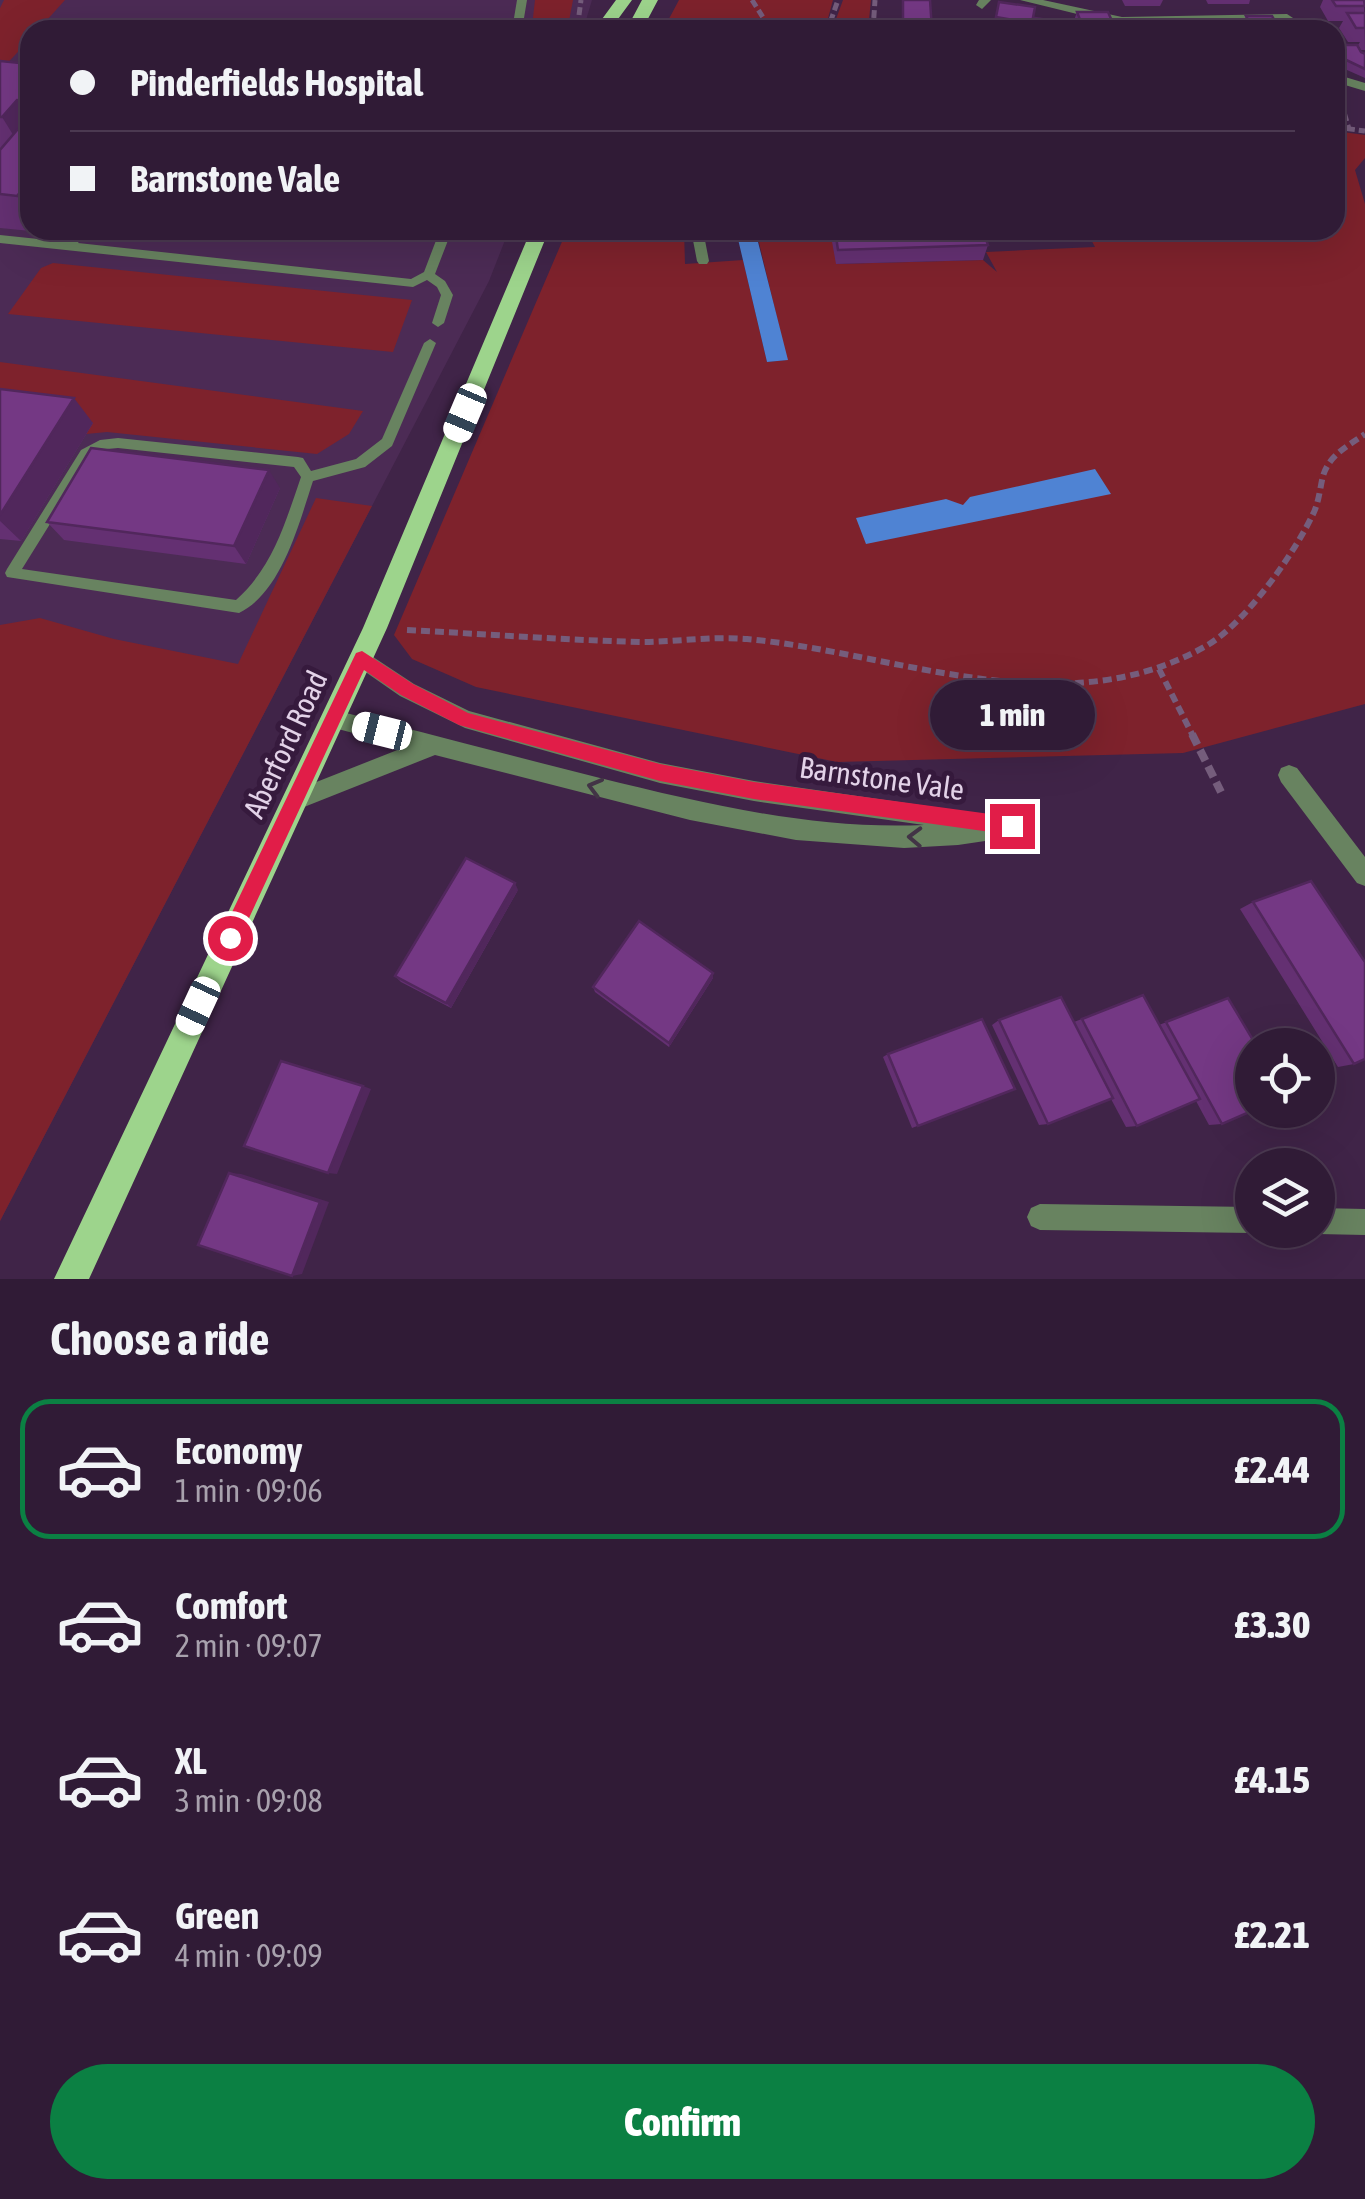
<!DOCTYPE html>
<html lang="en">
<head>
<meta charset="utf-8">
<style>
	:root { --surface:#301b36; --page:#38243e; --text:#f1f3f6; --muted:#a8a1ad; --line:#4b3951; --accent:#0b8043 }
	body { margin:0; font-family:"Asap Condensed",sans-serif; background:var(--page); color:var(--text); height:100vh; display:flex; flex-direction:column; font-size:38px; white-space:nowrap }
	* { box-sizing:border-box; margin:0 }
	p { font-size:32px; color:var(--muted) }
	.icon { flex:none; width:55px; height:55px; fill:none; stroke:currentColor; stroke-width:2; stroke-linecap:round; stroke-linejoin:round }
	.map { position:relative; height:1279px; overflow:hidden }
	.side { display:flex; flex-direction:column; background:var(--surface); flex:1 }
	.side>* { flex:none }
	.banner { position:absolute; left:20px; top:20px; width:1325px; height:220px; border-radius:30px; box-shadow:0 10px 40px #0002,0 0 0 2px var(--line); display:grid; align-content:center; height:220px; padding:0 50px; background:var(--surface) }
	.buttons { position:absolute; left:1235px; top:1028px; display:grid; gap:20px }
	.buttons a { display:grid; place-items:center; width:100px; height:100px; border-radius:50%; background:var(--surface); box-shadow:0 10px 40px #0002,0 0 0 2px var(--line); font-size:50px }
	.end { position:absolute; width:45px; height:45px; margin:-22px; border:12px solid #e11d48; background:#fff; box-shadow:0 0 0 5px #fff }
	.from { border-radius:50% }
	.bubble { position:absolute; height:70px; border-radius:35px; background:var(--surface); box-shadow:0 10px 40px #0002,0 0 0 2px var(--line); font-size:32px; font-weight:800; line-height:70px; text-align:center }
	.car { position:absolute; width:30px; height:60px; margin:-30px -15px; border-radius:12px; box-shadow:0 0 8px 2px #0007; background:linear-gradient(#fff 24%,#345 0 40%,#fff 0 76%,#345 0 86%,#fff 0) }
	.banner b { display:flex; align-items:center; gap:35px; height:95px; font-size:38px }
	.banner b+b { border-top:2px solid var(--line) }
	.banner i { width:25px; height:25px; background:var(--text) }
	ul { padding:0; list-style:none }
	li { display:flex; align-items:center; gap:30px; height:140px; margin:0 20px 15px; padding:0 30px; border:5px solid transparent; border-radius:30px }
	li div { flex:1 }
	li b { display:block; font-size:38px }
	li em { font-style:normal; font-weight:800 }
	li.current { border-color:var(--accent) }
	li>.icon { width:90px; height:90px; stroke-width:1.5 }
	h2 { padding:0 50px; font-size:45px; line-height:120px }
	.action { display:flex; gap:20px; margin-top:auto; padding:20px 50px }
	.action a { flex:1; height:115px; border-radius:60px; background:var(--accent); color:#fff; font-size:40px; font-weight:800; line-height:115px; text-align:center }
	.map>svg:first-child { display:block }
</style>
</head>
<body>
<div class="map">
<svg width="1365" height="1279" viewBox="0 0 1365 1279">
	<rect width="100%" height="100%" fill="#402448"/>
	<path fill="#4c2b55" d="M0 0H592L583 30H30V230H509L489 281 0 1221Z"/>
	<path fill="#7e222c" d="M4 0H65L38 30H30V39L0 71V8Z
		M535 0H573L569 21 551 28 532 26Z
		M679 0H833L827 22 817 30H663Z
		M843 0H871L868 30H832Z
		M1335 131 1365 135V158L1355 170 1365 204V704L1183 753 837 762 476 687 412 659 394 635 567 230H684L685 264 743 260 767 362 787 360 756 230H831L837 264 983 260 997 272 986 252 1095 247 1086 230H1335Z
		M53 263 412 300 393 352 8 314 41 268Z
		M0 362 363 411 349 434 317 454 107 432 86 434 92 422 0 411Z
		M316 498 372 506 0 1221V625L40 618 114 639 238 664Z"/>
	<path fill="#4f83d3" d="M757 238 788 360 767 362 738 239Z
		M1095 469 1111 494 866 544 856 518 946 499 963 505 970 497Z"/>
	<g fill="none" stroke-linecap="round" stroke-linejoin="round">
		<path stroke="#755d7c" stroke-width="5" stroke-dasharray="8 4" stroke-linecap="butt" d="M752 0 771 30
			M579 15 581 0
			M822 30 830 23 838 0
			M873 30 875 0
			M1341 102 1349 129
			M1335 127 1365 131"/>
		<path stroke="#755d7c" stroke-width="6" stroke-dasharray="9 5" stroke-linecap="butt" d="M407 630C485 634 563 640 641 642 676 642 712 636 747 639 898 653 1062 728 1206 646 1245 624 1295 553 1314 512 1319 501 1320 488 1323 476 1329 455 1348 446 1365 434
			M1159 669 1193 736"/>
		<path stroke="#755d7c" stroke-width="8" stroke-dasharray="12 6" stroke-linecap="butt" d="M1192 734 1221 792"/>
		<path fill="#688360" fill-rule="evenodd" d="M517 0H527L522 30H512Z
			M76 230H88L78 243 411 279 424 272 440 230H452L435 274 445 281 453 295 444 323 438 327 432 323 441 295 437 287 427 280 413 287 0 243V235L67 242Z
			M691 230H703L709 261 707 264H699L697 261Z
			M1035 230H1047L1048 233 1042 237 1038 236Z
			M430 339 436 343 392 446 365 467 313 481C299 523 282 592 239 613L7 577 5 573 7 569 81 450 100 440 118 438 298 457 303 458 311 471 356 459 382 439 424 343ZM118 448 294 467 301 477C285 523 273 567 236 600L22 569 91 458 107 449Z"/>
		<path fill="#688360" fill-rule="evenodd" d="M979 0H991L982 9 976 5Z
			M1020 0H1043L1122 17 1287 14 1293 18 1287 22 1122 25Z
			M1335 74 1365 83V91L1335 82Z
			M361 649 414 684 469 711 660 763 754 781 1003 817 1020 818 1023 826 1020 834 1012 837 958 845 904 848 796 840 690 820 435 755 294 811 286 808 283 801 286 794 405 747 327 726 324 719 327 712 334 710C423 732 512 756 600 778 706 804 815 830 924 825L754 801 660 783 465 728 400 696 354 664 351 658 354 652Z
			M1289 765 1297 768 1365 857V886L1357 883 1281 782 1278 775 1281 768Z
			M1040 1204 1252 1207V1230H1260L1252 1233 1040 1230 1031 1226 1027 1217 1031 1208Z
			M1318 1208 1365 1209V1235L1318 1234 1308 1231 1318 1230Z"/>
		<path fill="#9dd48c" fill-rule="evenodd" d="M616 0H632L610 30H594Z
			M642 0H658L642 30H626Z
			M531 230H549L387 628 89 1279H54L363 628Z"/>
	</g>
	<path fill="#643072" d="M1122 0H1163L1160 6H1125Z
		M1206 0H1250L1249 4H1208Z
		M1323 0H1364L1365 50H1361L1358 45 1360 42H1348L1339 28 1343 21H1328L1320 7Z
		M999 2 1035 7 1030 30H993Z
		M1077 12 1116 30H1073L1072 26Z
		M1246 16 1280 30H1240Z
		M1335 45 1365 54V78L1338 66 1335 61Z
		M0 61 30 64V230H43L41 232 0 228Z
		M832 230H933L988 245 983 260 836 264 831 236Z
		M0 389 93 423 21 541 0 539Z
		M280 488 246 564 64 540 47 522Z
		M518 890 451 1008 401 982 395 976Z
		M1253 902 1354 1064 1338 1067 1240 909Z
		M713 973V978L669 1047 595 992 593 987Z
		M1143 995 1159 1025 1228 998 1222 1124 1209 1125 1196 1101 1137 1126 1126 1127 1111 1099 1048 1124 1039 1125 992 1025 999 1020 1074 1022Z
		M888 1054 1015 1089 912 1128 883 1057Z"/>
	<path fill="#51275c" d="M17 100 30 121 25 154 2 117Z
		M30 180V216L17 196Z
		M74 398 93 423 21 541 0 521V515Z
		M269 470 280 488 246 564 234 546Z
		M515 883 518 890 451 1008 446 1003Z
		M713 973V978L669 1047V1043Z
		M363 1086 371 1089 337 1174 328 1173Z
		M229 1173 241 1174 329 1202 302 1274 292 1276Z"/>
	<path fill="#743884" stroke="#51275c" stroke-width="2.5" d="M903 0H930L932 30H903Z
		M1332 0H1364L1365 6H1336Z
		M999 2 1035 7 1032 23 996 17Z
		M1077 12H1108L1116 30H1084Z
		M1347 13H1365V28H1356Z
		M1246 16H1272L1280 30H1254Z
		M1035 18 1049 20 1047 30H1033Z
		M1335 45H1357L1361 52 1365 54V69L1342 58Z
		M0 61 30 64V101L17 100 2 117H0Z
		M30 115V180L17 196 0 194V150Z
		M835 230H983L988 245 838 250Z
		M0 389 74 398 0 515Z
		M91 448 269 470 234 546 47 522Z
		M466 858 515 883 446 1003 395 976Z
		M1311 881 1365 962V1059L1354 1064 1253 902Z
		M639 921 713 973 669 1043 593 987Z
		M1143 995 1200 1099 1137 1126 1082 1019Z
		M1061 997 1113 1098 1048 1124 999 1020Z
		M1228 998 1256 1045H1252V1110H1254L1222 1124 1166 1022Z
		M982 1019 1015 1089 918 1126 888 1054Z
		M281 1061 363 1086 328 1173 244 1146Z
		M229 1173 320 1202 292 1276 198 1245Z"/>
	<defs><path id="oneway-chevron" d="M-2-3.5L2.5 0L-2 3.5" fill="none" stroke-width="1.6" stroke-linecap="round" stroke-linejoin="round" transform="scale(2.5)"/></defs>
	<g stroke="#423446">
		<use href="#oneway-chevron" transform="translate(595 787) rotate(-165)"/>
		<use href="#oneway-chevron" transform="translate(915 837) rotate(-178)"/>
	</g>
	<path fill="#e11d48" d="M362 651 413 684 468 713 660 764 754 782 1012 817 1021 826 1012 835 754 799 660 781 459 725 401 695 364 670 237 944H223V931L356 653Z"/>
	<g text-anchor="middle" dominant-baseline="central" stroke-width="10" stroke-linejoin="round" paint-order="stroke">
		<g font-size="30" fill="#e3d2e8" stroke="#361a3d">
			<text transform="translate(285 744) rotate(-65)">Aberford Road</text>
			<text transform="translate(882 778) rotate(8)">Barnstone Vale</text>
		</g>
	</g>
</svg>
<div class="buttons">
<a><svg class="icon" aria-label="locate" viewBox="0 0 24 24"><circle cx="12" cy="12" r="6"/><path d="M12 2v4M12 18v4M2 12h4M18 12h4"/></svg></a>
<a><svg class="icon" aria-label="layers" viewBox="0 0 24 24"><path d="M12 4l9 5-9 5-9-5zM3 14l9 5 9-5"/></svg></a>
</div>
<i class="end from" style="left:230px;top:938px"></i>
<i class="end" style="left:1012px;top:826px"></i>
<div class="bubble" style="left:930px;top:680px;width:165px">1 min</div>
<i class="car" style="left:465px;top:413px;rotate:203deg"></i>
<i class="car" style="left:382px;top:731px;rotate:284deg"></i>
<i class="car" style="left:198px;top:1006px;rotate:205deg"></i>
<div class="banner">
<b><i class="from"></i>Pinderfields Hospital</b>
<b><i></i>Barnstone Vale</b>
</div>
</div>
<section class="side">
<h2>Choose a ride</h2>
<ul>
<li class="current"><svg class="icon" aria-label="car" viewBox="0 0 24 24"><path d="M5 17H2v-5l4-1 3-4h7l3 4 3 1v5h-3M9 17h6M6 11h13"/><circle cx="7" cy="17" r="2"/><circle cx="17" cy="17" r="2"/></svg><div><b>Economy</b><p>1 min · 09:06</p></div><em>£2.44</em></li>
<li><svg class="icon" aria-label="car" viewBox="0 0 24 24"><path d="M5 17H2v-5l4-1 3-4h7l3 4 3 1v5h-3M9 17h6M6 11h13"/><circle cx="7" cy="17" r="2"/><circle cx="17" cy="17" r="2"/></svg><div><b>Comfort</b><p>2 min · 09:07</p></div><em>£3.30</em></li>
<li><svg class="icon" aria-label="car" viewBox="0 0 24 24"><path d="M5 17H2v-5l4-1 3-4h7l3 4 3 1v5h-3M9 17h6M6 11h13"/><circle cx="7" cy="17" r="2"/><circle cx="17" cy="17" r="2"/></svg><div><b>XL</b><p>3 min · 09:08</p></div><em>£4.15</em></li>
<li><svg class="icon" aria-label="car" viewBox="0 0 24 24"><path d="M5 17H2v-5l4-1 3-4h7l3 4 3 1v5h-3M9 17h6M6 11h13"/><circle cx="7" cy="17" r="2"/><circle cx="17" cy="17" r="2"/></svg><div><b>Green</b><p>4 min · 09:09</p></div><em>£2.21</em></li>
</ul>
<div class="action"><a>Confirm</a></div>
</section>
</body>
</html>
